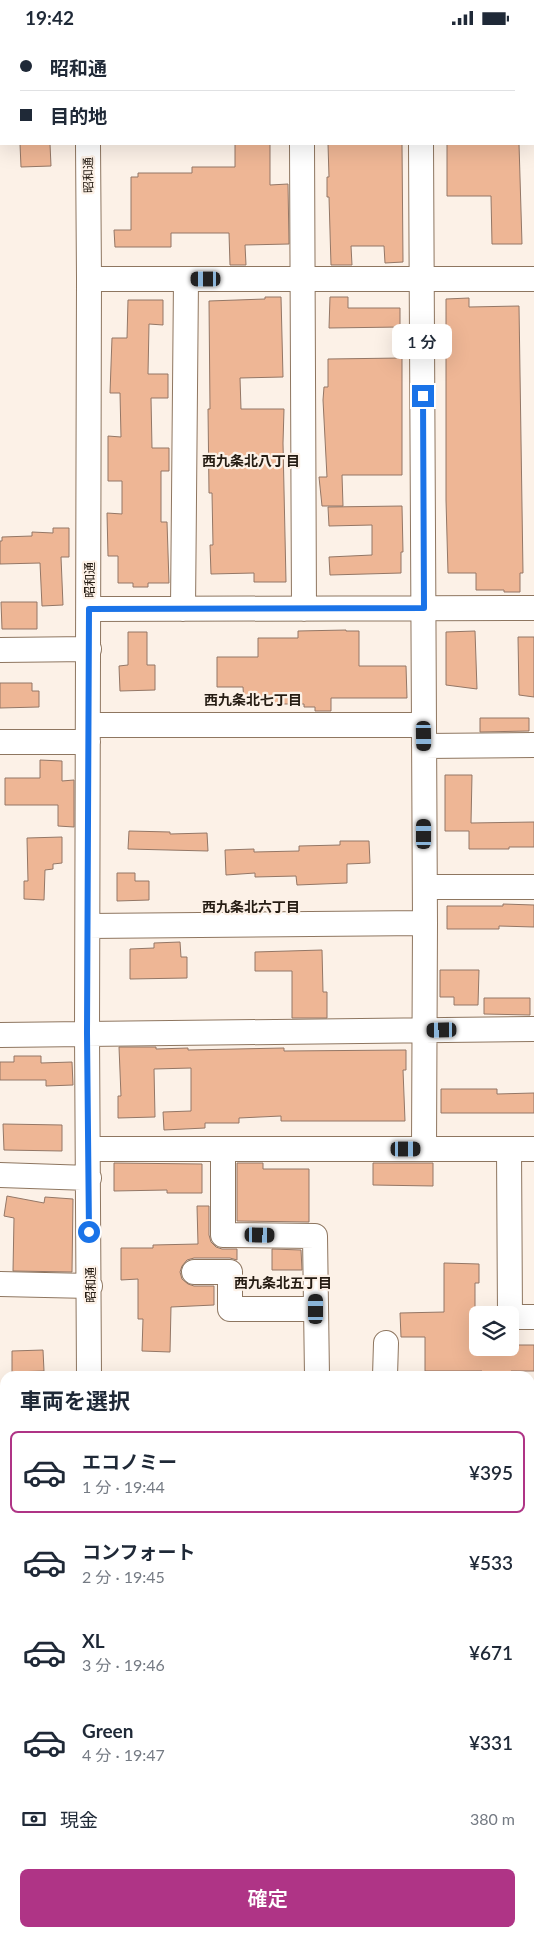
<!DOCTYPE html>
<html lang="ja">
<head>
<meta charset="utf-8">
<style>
	:root { --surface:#fff; --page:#f6f6f7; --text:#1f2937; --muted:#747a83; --line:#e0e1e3; --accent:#af3486 }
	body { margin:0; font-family:Lato,"Noto Sans JP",sans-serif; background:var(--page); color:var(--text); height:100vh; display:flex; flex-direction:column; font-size:19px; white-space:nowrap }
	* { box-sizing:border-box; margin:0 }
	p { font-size:16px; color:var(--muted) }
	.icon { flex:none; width:28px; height:28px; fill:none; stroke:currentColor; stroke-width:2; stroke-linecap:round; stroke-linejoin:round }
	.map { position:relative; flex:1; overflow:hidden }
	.panel { position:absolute; left:0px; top:1336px; width:535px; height:566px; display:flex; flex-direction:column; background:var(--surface); border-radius:15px 15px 0 0; box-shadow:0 5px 20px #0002 }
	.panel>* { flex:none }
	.guide { position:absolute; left:0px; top:0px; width:535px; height:110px; box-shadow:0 5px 20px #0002; display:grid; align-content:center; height:110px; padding:0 20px; background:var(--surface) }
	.fabs { position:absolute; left:469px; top:1271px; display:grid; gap:10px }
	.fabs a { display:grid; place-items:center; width:50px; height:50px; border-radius:8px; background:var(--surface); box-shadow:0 5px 20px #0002; font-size:25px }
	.end { position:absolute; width:22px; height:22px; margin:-11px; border:6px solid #1a73e8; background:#fff; box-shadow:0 0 0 2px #fff }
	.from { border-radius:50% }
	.bubble { position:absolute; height:35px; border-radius:8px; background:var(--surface); box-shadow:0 5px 20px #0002; font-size:16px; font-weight:600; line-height:35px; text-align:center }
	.car { position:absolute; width:15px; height:30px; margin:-15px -8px; border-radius:6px; box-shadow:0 0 4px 1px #0007; background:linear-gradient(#222 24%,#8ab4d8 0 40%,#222 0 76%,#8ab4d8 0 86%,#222 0) }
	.guide b { display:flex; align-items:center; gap:18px; height:48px; font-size:19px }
	.guide b+b { border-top:1px solid var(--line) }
	.guide i { width:12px; height:12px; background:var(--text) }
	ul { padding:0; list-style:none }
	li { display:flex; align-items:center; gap:15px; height:82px; margin:0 10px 8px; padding:0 10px; border:2px solid transparent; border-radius:8px }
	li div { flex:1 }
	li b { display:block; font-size:19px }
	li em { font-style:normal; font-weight:600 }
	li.current { border-color:var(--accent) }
	li>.icon { width:45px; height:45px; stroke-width:1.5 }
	h2 { padding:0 20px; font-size:22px; line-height:60px }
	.pay { display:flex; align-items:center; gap:12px; height:55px; padding:0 20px; font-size:19px }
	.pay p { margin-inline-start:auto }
	.cta { display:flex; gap:10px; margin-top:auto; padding:10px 20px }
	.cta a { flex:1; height:58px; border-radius:8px; background:var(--accent); color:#fff; font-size:20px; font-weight:600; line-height:58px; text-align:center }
	.status { display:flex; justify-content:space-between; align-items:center; height:35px; padding:0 25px; background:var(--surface); direction:ltr }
	.status svg { height:14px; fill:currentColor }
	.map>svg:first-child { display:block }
</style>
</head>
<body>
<div class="status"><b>19:42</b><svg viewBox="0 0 49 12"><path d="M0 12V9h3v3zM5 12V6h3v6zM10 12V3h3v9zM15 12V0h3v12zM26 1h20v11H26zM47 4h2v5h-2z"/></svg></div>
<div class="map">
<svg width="534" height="1902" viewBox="0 0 534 1902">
	<rect width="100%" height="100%" fill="#fcf1e7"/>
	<path fill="#eeb695" stroke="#947766" d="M20 109H50L51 131 21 132Z
		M235 109H270V150L288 149 289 209 245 210 246 230H230L229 198H171V212H115L114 195H131V142H138V138H192V132H235Z
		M328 109H402L403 227 385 228 384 211H351L352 230H331L329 162H327V142H329Z
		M447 109H519L522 209H492L491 161H447Z
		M265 262H281L283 342 240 343 241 374H284L283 408 286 547H254V538L211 539 210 510H213L212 458H209L208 374H210L209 266 265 264Z
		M330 262H348V273H400V292L329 293Z
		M469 263V272L519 271 523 538H520V557H504V555H476V538H448L446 465V264Z
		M128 265H163V290L149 289 148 339H168V363H151L152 413H169V436H161V487H167L169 548H148V552H133V548H118V521H108L107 478 122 479V446H108V401L121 402 120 358H110L112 303H127Z
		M402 323V440H342L343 471H322L319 442H327L323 365 324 352H328V324Z
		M402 471 403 517H401V538L330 540 329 522 372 520V490L329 491 328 472Z
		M53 493H69V522H61L63 570 42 571 40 528 0 529V506H2V502L32 501V497L53 498Z
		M1 567H37V594H2Z
		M346 595V596H359V631H406L407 663H331V676H315V672H304V669H244L243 652H217V622H258V603H298V596Z
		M475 596 477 654 446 650V597Z
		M128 597H147V630H155V655L120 656 119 631 128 630Z
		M518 602H534V662L519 660Z
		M0 648H32V656H39V672L0 673Z
		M480 683H529V696L480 697Z
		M40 725 62 726V746L74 745V792L58 791V770H5V743H40Z
		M445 740H472L471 788 534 787V812H509V814H469V796H445Z
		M129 796 170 797V799L207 798 208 816 128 814Z
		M62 802V828L53 829V834L45 835 44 865 24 864V846H28L27 803Z
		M340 806H369L370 828 347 829V848L297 850 296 841 255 842V838L226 840 225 815 254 814V817L299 816V811L340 810Z
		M117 838H135V846H149V865L117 866Z
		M503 869 534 870V892L499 891V894H447V871H503Z
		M180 907 181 922H187V943L130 944V914L154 913V908Z
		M322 915 323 957H327V983H292V936H255V917Z
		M440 935H479L478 970H454V962H440Z
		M484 963H530V980L484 979Z
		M119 1012H156V1014L188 1013V1015L284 1013V1016L406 1015V1035H403L405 1086H281V1081L239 1083V1088H205V1093L164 1095 163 1077 191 1076V1033L154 1034 155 1082 118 1083V1061H121Z
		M14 1021H41V1028L72 1027 73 1050 46 1051V1045H0V1027H14Z
		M441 1054H497V1059L534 1058V1078H441Z
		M3 1089 62 1090V1116L4 1115Z
		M114 1128 202 1129V1158H167V1155L114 1156Z
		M237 1128H263V1134H309V1187L237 1186Z
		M373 1128H433V1151L373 1150Z
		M7 1161 44 1168 45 1162 73 1164 72 1237 13 1236 14 1183 4 1181Z
		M197 1171H209V1200L211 1207 216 1212 222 1214H237V1225L230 1223H194L187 1225 182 1231 180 1237 182 1244 188 1249 194 1251H214V1270L171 1272 170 1317 142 1316 143 1284H138V1244L121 1245V1213H153V1210L198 1209Z
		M272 1214 301 1215 302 1235H272Z
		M444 1228 479 1229V1248H475V1312H510V1310H534V1336H511V1341H482V1336H425V1302H401L400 1278 444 1277Z
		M43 1315 44 1336 12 1337V1316Z"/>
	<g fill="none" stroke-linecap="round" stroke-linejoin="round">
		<defs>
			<path id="minor" d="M420 0V1
				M87 1V0
				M88 109 89 244 87 998 89 1341
				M302 109 304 574
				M421 109 425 888 424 1114
				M89 244H534
				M89 574 534 573
				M183 574 186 244
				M0 615 89 614
				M88 690H424
				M0 707H88
				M424 711 534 710
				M425 852H534
				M88 891 425 888
				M0 1000 534 994
				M88 1114H534
				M509 1114 510 1282H534
				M223 1115V1200L315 1201 317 1341
				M0 1140 89 1143
				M194 1237H230V1274H316
				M0 1249 90 1251
				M385 1341 386 1308
				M0 1606H5
				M530 1613H534
				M0 1762H5
				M530 1769H534
				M90 1898V1902
				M273 1902V1898"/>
			<path id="highway" d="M0 1439H5
				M530 1439H534"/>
		</defs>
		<use href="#minor" stroke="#8e7660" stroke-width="26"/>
		<use href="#highway" stroke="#d3d2d0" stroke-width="29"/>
		<use href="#minor" stroke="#fff" stroke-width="24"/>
		<use href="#highway" stroke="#ef8182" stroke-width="28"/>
	</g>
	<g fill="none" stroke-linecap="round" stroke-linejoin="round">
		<path stroke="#1a73e8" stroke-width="6" d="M89 1197 87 998 89 574 424 573 423 361"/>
	</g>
	<g text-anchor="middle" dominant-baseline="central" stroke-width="4.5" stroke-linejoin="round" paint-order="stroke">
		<g font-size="12" fill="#251c13" stroke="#fcf1e7">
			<text transform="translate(88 140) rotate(-91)">昭和通</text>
			<text transform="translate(89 545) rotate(-90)">昭和通</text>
			<text transform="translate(90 1250) rotate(-90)">昭和通</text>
		</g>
		<g font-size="14" font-weight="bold" fill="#251c13" stroke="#fcf1e7">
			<text x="251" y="425">西九条北八丁目</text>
			<text x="253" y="664">西九条北七丁目</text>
			<text x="251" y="871">西九条北六丁目</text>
			<text x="283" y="1247">西九条北五丁目</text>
		</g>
	</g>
</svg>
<div class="fabs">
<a><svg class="icon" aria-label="layers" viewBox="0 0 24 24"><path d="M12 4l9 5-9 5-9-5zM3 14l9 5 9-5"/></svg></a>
</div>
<i class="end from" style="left:89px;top:1197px"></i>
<i class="end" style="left:423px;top:361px"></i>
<div class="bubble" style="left:392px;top:289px;width:60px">1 分</div>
<i class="car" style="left:206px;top:244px;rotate:270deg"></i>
<i class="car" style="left:424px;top:701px;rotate:179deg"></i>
<i class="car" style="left:424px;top:799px;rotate:0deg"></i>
<i class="car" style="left:442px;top:995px;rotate:269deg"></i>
<i class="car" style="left:406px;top:1114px;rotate:90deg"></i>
<i class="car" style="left:260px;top:1200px;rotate:91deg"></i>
<i class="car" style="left:316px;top:1274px;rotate:0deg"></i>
<div class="guide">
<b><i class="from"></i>昭和通</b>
<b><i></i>目的地</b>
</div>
<section class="panel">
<h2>車両を選択</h2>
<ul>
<li class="current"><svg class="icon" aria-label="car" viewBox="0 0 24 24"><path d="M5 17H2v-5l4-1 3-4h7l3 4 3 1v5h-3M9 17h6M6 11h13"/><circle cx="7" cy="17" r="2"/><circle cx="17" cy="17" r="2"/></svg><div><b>エコノミー</b><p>1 分 · 19:44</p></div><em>¥395</em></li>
<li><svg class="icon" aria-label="car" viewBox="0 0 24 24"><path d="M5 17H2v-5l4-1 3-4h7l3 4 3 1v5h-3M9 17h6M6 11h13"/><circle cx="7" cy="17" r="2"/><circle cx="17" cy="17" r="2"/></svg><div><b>コンフォート</b><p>2 分 · 19:45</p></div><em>¥533</em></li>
<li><svg class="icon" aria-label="car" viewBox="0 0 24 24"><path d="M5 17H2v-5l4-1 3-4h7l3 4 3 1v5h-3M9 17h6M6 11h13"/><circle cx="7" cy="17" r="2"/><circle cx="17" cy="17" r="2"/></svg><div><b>XL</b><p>3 分 · 19:46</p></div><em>¥671</em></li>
<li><svg class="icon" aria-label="car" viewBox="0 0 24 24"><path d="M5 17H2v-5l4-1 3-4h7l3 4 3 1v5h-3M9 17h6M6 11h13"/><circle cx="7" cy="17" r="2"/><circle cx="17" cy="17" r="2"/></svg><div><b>Green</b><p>4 分 · 19:47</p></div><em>¥331</em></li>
</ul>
<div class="pay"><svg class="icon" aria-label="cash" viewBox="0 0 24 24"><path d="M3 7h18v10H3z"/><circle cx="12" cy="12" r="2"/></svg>現金<p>380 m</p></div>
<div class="cta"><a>確定</a></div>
</section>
</div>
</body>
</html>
